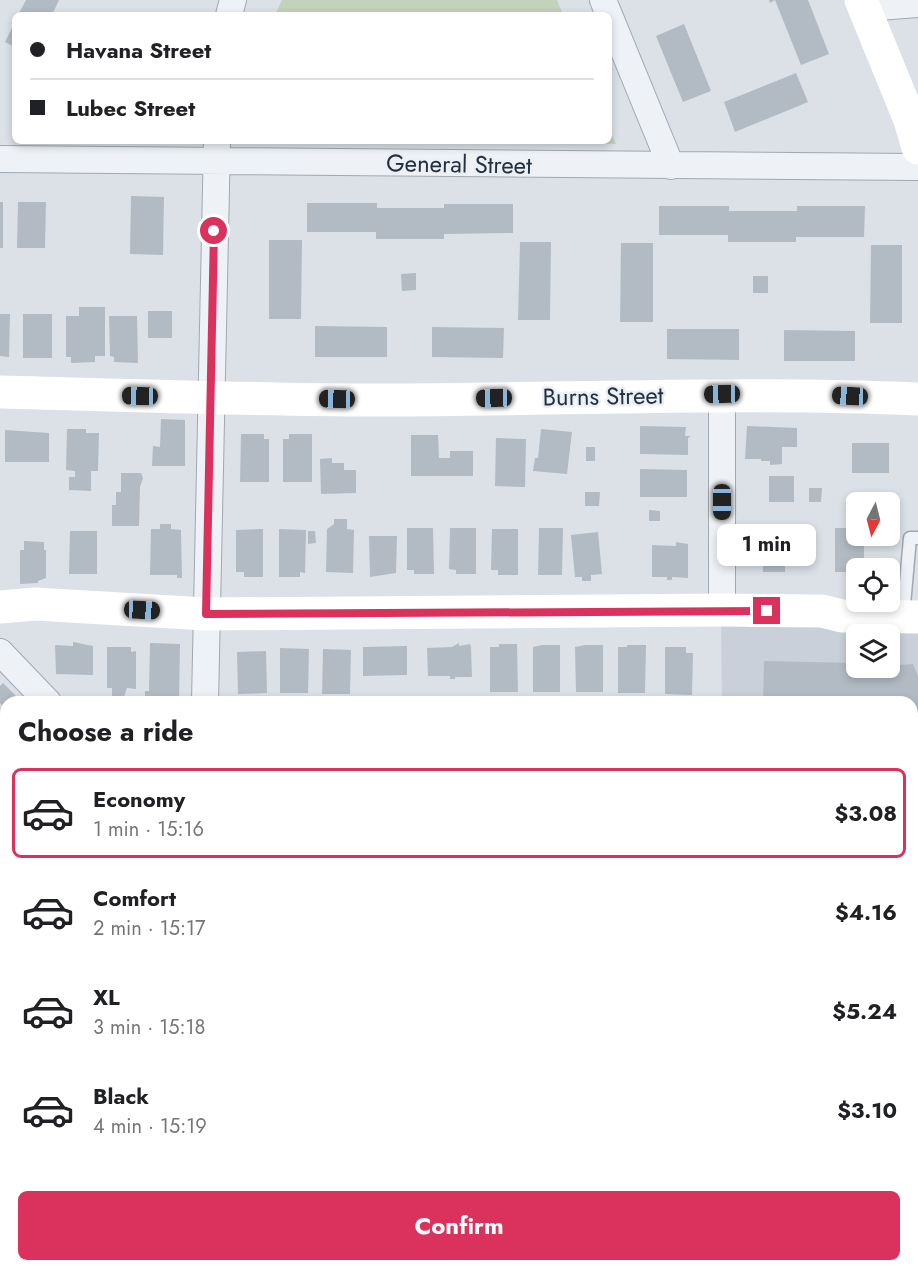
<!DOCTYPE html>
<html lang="en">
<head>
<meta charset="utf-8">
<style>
	:root { --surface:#fff; --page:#f2f2f2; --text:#202124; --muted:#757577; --line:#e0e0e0; --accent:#da325c }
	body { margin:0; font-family:Jost,sans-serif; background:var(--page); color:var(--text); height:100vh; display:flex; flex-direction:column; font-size:22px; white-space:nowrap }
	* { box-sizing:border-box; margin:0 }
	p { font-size:20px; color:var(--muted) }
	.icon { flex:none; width:33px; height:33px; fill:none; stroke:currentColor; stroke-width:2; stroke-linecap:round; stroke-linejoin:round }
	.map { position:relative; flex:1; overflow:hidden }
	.details { position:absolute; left:0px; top:696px; width:918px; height:576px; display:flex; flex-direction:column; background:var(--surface); border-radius:18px 18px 0 0; box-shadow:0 3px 9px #0003 }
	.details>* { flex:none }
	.top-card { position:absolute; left:12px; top:12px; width:600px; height:132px; border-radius:9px; box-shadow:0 3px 9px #0003; display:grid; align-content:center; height:132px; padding:0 18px; background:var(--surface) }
	.needle { width:39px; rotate:187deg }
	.fabs { position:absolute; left:846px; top:492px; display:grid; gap:12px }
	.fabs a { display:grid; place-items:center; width:54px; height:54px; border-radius:9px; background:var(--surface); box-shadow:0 3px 9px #0003; font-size:30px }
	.end { position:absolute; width:27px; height:27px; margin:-14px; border:8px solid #da325c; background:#fff; box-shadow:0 0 0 3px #fff }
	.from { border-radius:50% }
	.bubble { position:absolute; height:42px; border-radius:9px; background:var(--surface); box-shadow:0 3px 9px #0003; font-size:20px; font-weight:700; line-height:42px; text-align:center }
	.car { position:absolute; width:18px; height:36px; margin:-18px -9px; border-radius:8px; box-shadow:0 0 4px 2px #0007; background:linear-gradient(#222 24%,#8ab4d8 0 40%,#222 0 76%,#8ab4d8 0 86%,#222 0) }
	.top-card b { display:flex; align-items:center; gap:21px; height:57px; font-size:22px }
	.top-card b+b { border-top:2px solid var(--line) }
	.top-card i { width:15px; height:15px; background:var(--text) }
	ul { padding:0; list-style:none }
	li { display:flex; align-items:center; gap:18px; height:90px; margin:0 12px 9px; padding:0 6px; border:3px solid transparent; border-radius:9px }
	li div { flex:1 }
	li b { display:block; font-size:22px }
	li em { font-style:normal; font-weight:700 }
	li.on { border-color:var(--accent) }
	li>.icon { width:54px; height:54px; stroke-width:1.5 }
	h2 { padding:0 18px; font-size:27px; line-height:72px }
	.cta { display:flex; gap:12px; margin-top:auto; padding:12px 18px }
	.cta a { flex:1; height:69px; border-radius:9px; background:var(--accent); color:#fff; font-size:24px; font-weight:700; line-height:69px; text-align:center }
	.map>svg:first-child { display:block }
</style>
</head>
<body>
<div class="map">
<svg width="918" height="1272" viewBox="0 0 918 1272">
	<rect width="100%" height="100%" fill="#dbe1e7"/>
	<path fill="#c9d0d9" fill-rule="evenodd" d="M721 617H918V1272H703L696 1266H912V702H722ZM856 634H890V668H856Z"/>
	<path fill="#c3d2bb" d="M282 0H557L563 15H275Z
		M609 128 616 144 400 141H609Z"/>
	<path fill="#b2bbc4" d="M26 0H59L52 15H18Z
		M769 0H808L829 54 801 65 775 0 770 3Z
		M15 22V47L5 42Z
		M684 24 711 91 683 102 656 36Z
		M796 73 808 102 735 132 724 102Z
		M131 196 164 197 163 255 130 254Z
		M0 202H3V248H0Z
		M18 202H46L45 248H17Z
		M307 203H377V208H444V204H513V233L444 234V239H376V232H307Z
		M659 206H729V211H797V206H865L864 237H796V242H728V235H659Z
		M269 240H302L301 319H269Z
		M520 242H551L550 320H518Z
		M621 243H653V322H620Z
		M871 245H902V323H870Z
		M416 273V290L402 291 401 274Z
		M753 276H768V293H753Z
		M79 307H105V356H95V362L71 363V357H66V316H79Z
		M148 311H172V338H148Z
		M0 314H10L9 357 0 356Z
		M23 314H52V358H23Z
		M109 316H137L138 363 114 362V357L110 356Z
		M315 326 387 327V357H315Z
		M432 327 504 328 503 358 432 357Z
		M667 329H739V360L667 359Z
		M784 330 855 331V361H784Z
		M161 419 185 420V466H152L153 446 160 447Z
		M640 426 686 427 685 436H691L688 438V455L640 454Z
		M747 426 797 428V447H782V464L770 465V461H761V459H745Z
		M67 429H86V433H99L98 471H91V491L69 490V477H75V471L66 470Z
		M541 429 572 432 567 474 533 471 535 458H538Z
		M5 430 49 433V462H5Z
		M241 434H264V439H269V482H240Z
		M289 434H312V482H283V439H289Z
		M411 435H438L439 458H450V451H473V476H411Z
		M496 438 526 439 525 487 495 486Z
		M852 443H889V473H852Z
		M586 447H595V461H586Z
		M332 458V463H344V470H356V493L321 494 320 459Z
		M640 469 687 470V497H640Z
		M121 473H141L143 478 140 487 139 526H112V505H116V492H121Z
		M769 476H794V502H769Z
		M809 488H822L821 502H809Z
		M585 492H600L599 506H585Z
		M649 510 660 511V521H649Z
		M334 519H347V529L354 530 353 573 326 572 327 529 334 524Z
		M160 524H171V529L181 530 182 578H177V575H150L151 529H160Z
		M847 526H856V536H864V568L853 569V572H835V528H847Z
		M407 528H433L434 574H414V570H407Z
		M450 528H476V574H456V570L449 569Z
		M539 528H563L562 575H538Z
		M263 529V577H244V572H236V530Z
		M279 529 306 530 305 573 300 572V577H279Z
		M492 529H518V575H498V570H491Z
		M70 531H97V574H69Z
		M308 531H315L316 543 308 544Z
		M598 532 602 574 591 575V581H582V577H575L571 535Z
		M369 536H397L396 573 370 577Z
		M763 536H793V565H785V572H763Z
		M24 541 44 542V550H46V578L38 581V583L20 584V550H24Z
		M676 542 688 544V578L672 577V580H667V577H652V545L676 546Z
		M73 642 93 646V675L56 674 55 645 73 646Z
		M150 643 180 644 179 702H145V691H149Z
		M459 643V646L470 644 471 647 472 677H455V679H450V676H428L427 648 452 647Z
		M499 644H517L518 692H490V647H499Z
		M542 645H560V692H533V647Z
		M585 645H603V692H576L575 647Z
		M627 645H646L645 693H618V647H627Z
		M407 646V675L363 676V647Z
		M107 647H131V652L136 651V689L127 688 124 697 112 696V688H107Z
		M665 647H686V653H693L692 695 665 694Z
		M280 648 309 649 308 693H280Z
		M323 649 351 650 350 694H322Z
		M266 651 267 693 238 694 237 652Z
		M764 661 856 663V668L913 664 918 676V723H912V702H763Z
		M3 683 15 695 21 702H6L3 706 0 703V686Z
		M6 747V771L0 765V753Z
		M0 926 6 932V940L0 945 6 952 0 957Z"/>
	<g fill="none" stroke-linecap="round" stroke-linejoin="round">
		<defs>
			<path id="lane" d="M903 616 910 538H918"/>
			<path id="street" d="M603 0 671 166
				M865 8 918 4
				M229 15 233 0
				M0 159 918 167
				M722 394V610
				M0 652 48 702
				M205 702 217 141
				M0 858 6 852"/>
		</defs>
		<use href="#lane" stroke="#a0a8b1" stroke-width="15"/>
		<use href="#street" stroke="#a0a8b1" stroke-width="28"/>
		<use href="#lane" stroke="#eef1f5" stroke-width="12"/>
		<use href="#street" stroke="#eef1f5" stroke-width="26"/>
		<path stroke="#fff" stroke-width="33" d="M861 0 910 120 918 148
			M0 392C126 395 252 400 378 400 558 400 738 391 918 399
			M0 607 35 604 206 614 722 610 822 611 842 616 918 617"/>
	</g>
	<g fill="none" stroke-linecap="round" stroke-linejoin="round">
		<path stroke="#da325c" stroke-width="8" d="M214 231 206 614 767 611"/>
	</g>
	<g text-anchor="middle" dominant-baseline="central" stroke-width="5" stroke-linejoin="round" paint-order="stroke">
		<g font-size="24" fill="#24303e" stroke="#eaf0f5">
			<text transform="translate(459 164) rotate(1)">General Street</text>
			<text transform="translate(603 396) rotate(-1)">Burns Street</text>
		</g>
	</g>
</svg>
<div class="fabs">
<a><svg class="needle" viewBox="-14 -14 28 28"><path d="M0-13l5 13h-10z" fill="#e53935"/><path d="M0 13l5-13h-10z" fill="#757577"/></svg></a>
<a><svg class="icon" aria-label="locate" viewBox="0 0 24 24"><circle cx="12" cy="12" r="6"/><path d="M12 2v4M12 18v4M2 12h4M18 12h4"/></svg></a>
<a><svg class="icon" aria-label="layers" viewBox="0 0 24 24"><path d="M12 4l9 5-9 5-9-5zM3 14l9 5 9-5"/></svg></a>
</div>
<i class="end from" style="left:214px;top:231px"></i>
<i class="end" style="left:767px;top:611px"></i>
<div class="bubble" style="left:717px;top:524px;width:99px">1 min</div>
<i class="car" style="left:722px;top:394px;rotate:269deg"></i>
<i class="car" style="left:140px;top:396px;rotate:271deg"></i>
<i class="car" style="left:850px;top:396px;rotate:273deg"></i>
<i class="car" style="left:494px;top:398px;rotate:269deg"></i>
<i class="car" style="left:337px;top:399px;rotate:271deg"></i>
<i class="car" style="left:722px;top:502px;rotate:180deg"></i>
<i class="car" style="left:142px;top:610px;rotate:93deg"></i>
<div class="top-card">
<b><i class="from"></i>Havana Street</b>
<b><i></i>Lubec Street</b>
</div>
<section class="details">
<h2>Choose a ride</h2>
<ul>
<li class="on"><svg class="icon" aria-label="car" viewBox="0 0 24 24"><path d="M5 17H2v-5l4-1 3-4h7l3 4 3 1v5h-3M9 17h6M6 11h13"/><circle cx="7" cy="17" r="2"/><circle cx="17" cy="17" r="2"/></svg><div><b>Economy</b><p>1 min · 15:16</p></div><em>$3.08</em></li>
<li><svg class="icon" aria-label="car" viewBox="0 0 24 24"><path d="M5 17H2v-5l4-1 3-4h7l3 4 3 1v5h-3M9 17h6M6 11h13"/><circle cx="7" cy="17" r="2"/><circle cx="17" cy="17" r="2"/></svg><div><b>Comfort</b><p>2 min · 15:17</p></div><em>$4.16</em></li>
<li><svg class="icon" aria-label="car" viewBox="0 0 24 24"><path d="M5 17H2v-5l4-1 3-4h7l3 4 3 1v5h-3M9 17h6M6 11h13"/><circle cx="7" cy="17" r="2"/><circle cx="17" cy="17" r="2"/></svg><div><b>XL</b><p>3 min · 15:18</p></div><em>$5.24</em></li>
<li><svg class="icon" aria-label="car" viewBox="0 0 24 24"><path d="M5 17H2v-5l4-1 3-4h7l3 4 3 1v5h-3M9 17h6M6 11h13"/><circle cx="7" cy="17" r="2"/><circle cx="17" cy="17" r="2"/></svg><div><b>Black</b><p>4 min · 15:19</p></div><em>$3.10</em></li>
</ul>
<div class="cta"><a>Confirm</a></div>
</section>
</div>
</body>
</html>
